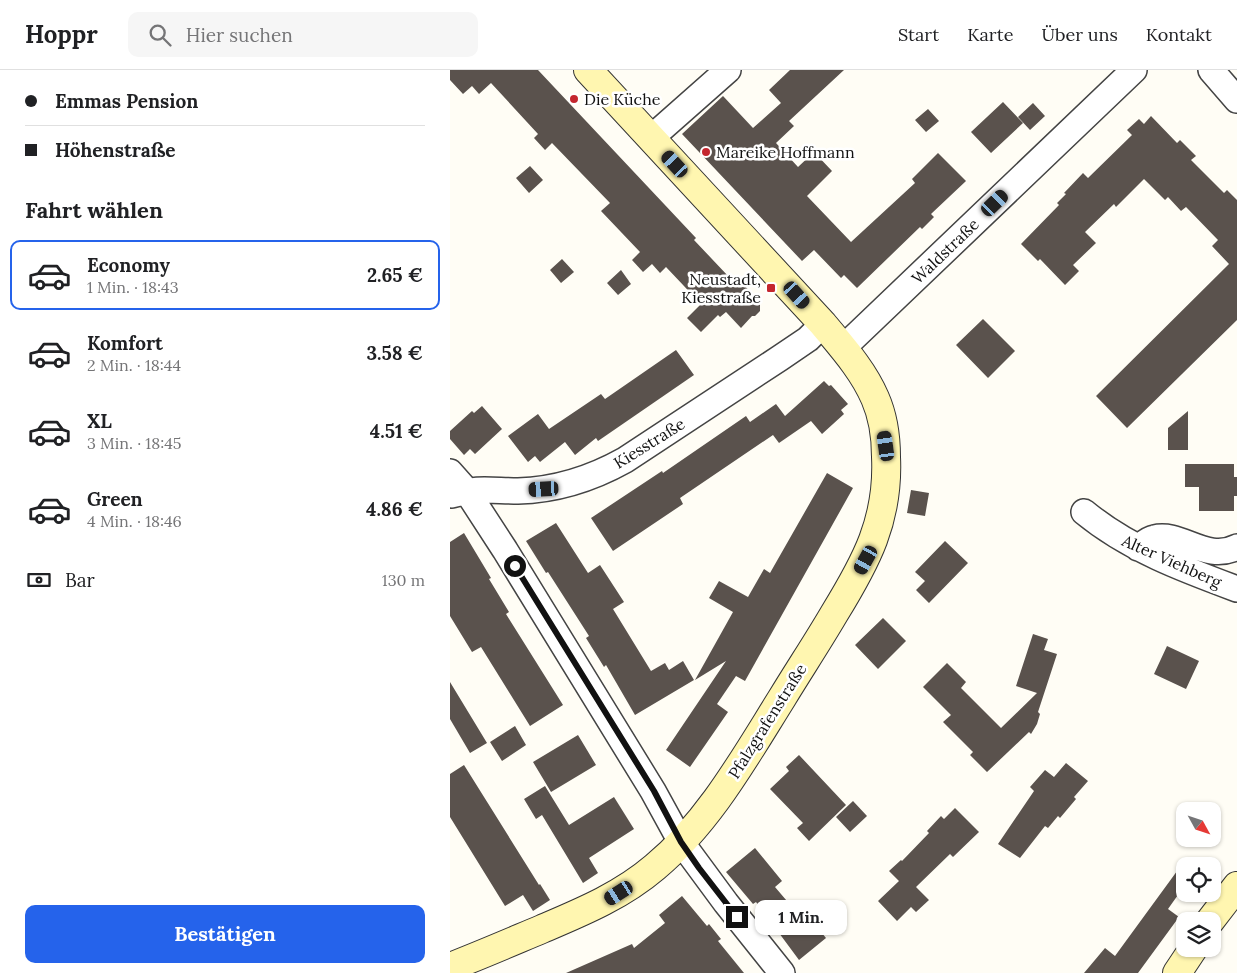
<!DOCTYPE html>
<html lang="de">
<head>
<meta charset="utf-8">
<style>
	:root { --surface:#fff; --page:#f6f6f6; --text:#202124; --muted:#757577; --line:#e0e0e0; --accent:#2563eb }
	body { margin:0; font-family:Lora,serif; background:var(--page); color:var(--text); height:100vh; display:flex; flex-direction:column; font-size:19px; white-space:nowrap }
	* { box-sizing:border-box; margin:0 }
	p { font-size:16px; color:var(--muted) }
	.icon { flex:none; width:28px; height:28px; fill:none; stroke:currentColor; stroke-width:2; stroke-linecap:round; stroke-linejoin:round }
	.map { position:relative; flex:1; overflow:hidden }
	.details { display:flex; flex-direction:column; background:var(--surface); width:450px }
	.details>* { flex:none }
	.hud { display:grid; align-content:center; height:110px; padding:0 25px; background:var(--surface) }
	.needle { width:32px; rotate:130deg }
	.controls { position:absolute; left:726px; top:732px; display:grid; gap:10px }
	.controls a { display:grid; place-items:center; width:45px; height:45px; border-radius:10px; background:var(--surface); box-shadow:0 1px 4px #0004; font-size:25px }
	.end { position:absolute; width:22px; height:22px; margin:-11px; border:6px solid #111; background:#fff; box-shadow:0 0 0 2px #fff }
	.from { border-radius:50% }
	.bubble { position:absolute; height:35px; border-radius:10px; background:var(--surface); box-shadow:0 1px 4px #0004; font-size:16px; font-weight:800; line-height:35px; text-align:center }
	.car { position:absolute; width:15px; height:30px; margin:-15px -8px; border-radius:6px; box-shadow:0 0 4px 1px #0007; background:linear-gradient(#222 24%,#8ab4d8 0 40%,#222 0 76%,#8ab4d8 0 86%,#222 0) }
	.hud b { display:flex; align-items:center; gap:18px; height:48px; font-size:19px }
	.hud b+b { border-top:1px solid var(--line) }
	.hud i { width:12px; height:12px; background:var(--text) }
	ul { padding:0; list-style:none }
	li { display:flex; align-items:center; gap:15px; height:70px; margin:0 10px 8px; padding:0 15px; border:2px solid transparent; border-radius:10px }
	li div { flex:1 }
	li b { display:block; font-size:19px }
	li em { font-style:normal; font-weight:800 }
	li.selected { border-color:var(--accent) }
	li>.icon { width:45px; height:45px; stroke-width:1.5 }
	h2 { padding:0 25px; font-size:22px; line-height:60px }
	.pay { display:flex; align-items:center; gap:12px; height:55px; padding:0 25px; font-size:19px }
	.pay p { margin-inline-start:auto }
	.button { display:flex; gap:10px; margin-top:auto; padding:10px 25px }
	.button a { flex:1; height:58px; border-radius:10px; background:var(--accent); color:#fff; font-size:20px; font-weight:800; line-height:58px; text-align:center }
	header { display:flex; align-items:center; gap:30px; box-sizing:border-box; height:70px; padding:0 25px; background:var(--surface); border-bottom:1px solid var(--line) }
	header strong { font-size:24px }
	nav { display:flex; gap:28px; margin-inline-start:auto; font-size:18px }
	.search { width:350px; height:45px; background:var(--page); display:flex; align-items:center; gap:12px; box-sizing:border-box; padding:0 18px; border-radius:10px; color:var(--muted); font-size:19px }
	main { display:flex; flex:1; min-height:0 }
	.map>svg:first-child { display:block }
</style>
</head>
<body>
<header>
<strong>Hoppr</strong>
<div class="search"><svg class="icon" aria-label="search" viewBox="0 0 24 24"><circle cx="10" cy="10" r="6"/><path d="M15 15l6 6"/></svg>Hier suchen</div>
<nav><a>Start</a><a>Karte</a><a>Über uns</a><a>Kontakt</a></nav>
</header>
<main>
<section class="details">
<div class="hud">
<b><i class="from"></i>Emmas Pension</b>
<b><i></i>Höhenstraße</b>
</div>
<h2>Fahrt wählen</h2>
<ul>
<li class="selected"><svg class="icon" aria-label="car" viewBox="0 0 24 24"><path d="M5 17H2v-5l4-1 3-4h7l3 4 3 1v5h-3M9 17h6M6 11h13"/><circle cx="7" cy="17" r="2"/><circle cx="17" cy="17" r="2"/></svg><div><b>Economy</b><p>1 Min. · 18:43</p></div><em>2.65 €</em></li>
<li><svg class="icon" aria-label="car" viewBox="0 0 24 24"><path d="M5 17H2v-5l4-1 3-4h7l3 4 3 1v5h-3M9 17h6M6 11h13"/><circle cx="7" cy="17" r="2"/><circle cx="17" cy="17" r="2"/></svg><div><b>Komfort</b><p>2 Min. · 18:44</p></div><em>3.58 €</em></li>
<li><svg class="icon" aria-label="car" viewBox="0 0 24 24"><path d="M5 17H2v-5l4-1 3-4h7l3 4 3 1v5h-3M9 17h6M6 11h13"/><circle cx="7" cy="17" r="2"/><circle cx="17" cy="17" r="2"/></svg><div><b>XL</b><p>3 Min. · 18:45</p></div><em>4.51 €</em></li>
<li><svg class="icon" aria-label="car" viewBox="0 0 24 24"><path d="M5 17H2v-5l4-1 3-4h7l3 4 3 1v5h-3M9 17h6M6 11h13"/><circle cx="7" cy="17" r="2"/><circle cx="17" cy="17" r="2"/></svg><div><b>Green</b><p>4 Min. · 18:46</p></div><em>4.86 €</em></li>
</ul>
<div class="pay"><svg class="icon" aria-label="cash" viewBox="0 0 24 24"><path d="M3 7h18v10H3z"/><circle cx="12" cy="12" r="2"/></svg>Bar<p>130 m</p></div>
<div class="button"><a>Bestätigen</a></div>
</section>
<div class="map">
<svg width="787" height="903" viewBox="0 0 787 903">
	<rect width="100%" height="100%" fill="#fffdf5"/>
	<path fill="#5a524d" d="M0 0H88L246 168 244 170 279 207 281 206 292 217 294 215 304 226 310 235V241L305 246H302L291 258 276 242 270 247 268 245 251 262 237 248 251 234 216 197 210 203 202 194 193 202 182 190 190 182 151 141 160 133 102 73 95 80 84 68 88 64 41 13 29 24 22 16 13 24 0 10Z
		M340 0H394L339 51 344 56 326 73 348 97 364 82 382 101 357 126 401 172 465 113 462 109 488 83 516 111 481 144 484 147 472 159 470 157 407 218 394 205 391 208 364 180 352 191 232 64 273 26 303 58 331 33 319 20Z
		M553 32 573 53 541 83 521 62Z
		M583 33 595 46 580 60 568 47Z
		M478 39 489 51 476 62 465 50Z
		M701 46 727 73 730 70 746 86 741 90 774 123 777 120 787 130V250L677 358 646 326 779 194 762 176 768 170 736 137 731 141 718 127 715 130 694 109 666 137 664 134 635 162 646 173 623 195 629 201 615 215 590 189 588 191 571 174 609 135 607 133 616 124 614 123 633 103 638 108 682 65 677 60 689 49 694 54Z
		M80 96 93 110 79 123 66 108Z
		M112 189 124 202 111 213 100 200Z
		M171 200 181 214 168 225 157 213Z
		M533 249 565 281 538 308 506 275Z
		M226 280 244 305 148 371 146 368 125 385 115 372 90 392 85 386 78 392 58 366 88 344 99 359 151 324 155 329Z
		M374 311 379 316 381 315 398 334 391 340 394 344 372 364 361 351 329 373 323 365 230 428 233 434 163 481 141 448 212 401 213 403 296 346 300 352 326 334 335 346Z
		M32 336 52 359 25 384 20 379 14 385 0 369V361L22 341 24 343Z
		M738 341V380H718V358Z
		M735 394H784V407H787V426H784V441H749V417H735Z
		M377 403 403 418 295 611 286 606 267 634 278 642 240 697 216 680 276 591 245 610 283 542 259 528 269 511 298 527 314 499 320 503Z
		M461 420 479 423 475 446 457 443Z
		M106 453 138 503 150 495 174 532 163 539 201 601 215 593 219 600 233 591 244 610 185 645 156 595 154 597 136 568 139 566 98 502 96 503 76 471Z
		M14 463 41 508 39 509 59 542 56 544 113 635 80 656 31 577 22 582 0 546V472Z
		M495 471 518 493 479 533 466 520 475 511 465 502Z
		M433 548 456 571 428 599 405 575Z
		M583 564 598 569 594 580 607 584 588 642 590 644 587 654 581 664 579 662 537 702 520 685 523 682 493 652 501 645 473 617 497 593 516 612 511 618 551 658 587 623 566 616Z
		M717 576 749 591 736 619 704 604Z
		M0 612 37 673 20 683 0 649Z
		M65 656 76 675 52 691 40 672Z
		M128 665 146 695 101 722 83 692Z
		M349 685 396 735 359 771 347 758 353 753 320 719 339 701 336 697Z
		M616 693 638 711 624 727 626 729 610 748 608 746 598 758 595 756 570 788 548 774 584 721 580 717 595 700 604 707Z
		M14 695 89 815 90 814 100 830 83 841 73 825 55 836 0 747V704Z
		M95 716 119 755 164 727 184 759 139 788 148 803 133 813 92 745 86 749 74 729Z
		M403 731 417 746 400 762 386 747Z
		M505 738 529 762 503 787 500 784 466 817 479 830 466 842 461 837 447 851 428 831 449 811 439 801 451 790 452 791 479 763 477 761 491 746 494 749Z
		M305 778 332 811 325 817 348 844 353 840 376 868 349 890 306 832 303 834 276 802Z
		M730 797 735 801V815L718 839 729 847 688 903H634L655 878 665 886Z
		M232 826 257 856 259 854 271 869 268 871 294 903H116L182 874 184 878 215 853 209 845Z"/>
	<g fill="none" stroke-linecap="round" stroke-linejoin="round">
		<defs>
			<path id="street" d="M761 0 787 30
				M201 68 278 0
				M393 278 684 0
				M0 402 16 420 55 480 203 721 231 772 276 833 332 903
				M2 425C26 417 44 421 68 421 107 420 141 409 175 390L330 288 358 269 373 254
				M634 442C679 479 733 499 787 519
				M688 478C693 474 698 469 704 468 731 461 756 493 787 477"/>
			<path id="secondary" d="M760 851 787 816
				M0 897C31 885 61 872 92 859 132 842 171 826 205 797 259 752 295 687 332 628 349 600 367 573 384 544 416 492 439 450 436 387 436 367 433 346 425 328 413 300 392 277 373 254L138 0
				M727 903 743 879"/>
		</defs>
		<use href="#street" stroke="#444" stroke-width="28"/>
		<use href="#secondary" stroke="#333" stroke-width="30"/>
		<use href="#street" stroke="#fff" stroke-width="25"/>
		<use href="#secondary" stroke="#fff6b0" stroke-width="28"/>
	</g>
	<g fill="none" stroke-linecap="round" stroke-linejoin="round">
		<path stroke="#111" stroke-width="6" d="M65 496 204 721 231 772 249 798 287 847"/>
	</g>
	<g fill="#c4262e" stroke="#fff" stroke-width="2">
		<circle cx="124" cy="29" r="5"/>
		<circle cx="256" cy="82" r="5"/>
		<rect x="316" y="213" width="10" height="10" rx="2.5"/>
	</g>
	<g text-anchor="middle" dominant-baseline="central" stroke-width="5" stroke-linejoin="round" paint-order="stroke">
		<g font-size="16" fill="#111" stroke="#fff" text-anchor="start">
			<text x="134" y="29">Die Küche</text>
			<text x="266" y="82">Mareike Hoffmann</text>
			<text x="311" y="209" text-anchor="end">Neustadt,<tspan x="311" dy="18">Kiesstraße</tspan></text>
		</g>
		<g font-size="16" fill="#111" stroke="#fff">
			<text transform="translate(495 181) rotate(-44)">Waldstraße</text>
			<text transform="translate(199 373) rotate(-32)">Kiesstraße</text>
			<text transform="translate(722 491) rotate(24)">Alter Viehberg</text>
			<text transform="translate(317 651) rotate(-58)">Pfalzgrafenstraße</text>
		</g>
	</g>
</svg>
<div class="controls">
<a><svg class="needle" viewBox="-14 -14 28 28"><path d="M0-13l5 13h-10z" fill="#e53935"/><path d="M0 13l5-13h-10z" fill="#757577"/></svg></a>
<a><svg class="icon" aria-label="locate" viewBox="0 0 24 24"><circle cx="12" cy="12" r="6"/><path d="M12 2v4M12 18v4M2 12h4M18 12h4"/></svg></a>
<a><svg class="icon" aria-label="layers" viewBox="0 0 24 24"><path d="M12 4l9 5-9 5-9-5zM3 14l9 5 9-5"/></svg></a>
</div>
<i class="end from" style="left:65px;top:496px"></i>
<i class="end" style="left:287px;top:847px"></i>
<div class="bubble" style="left:305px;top:830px;width:92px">1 Min.</div>
<i class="car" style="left:225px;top:94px;rotate:317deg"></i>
<i class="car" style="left:545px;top:133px;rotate:46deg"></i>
<i class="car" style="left:347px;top:225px;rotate:138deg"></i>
<i class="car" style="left:436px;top:376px;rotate:352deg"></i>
<i class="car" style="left:94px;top:419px;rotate:267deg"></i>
<i class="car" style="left:416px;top:490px;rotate:209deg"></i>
<i class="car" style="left:169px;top:823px;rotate:238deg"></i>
</div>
</main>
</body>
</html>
